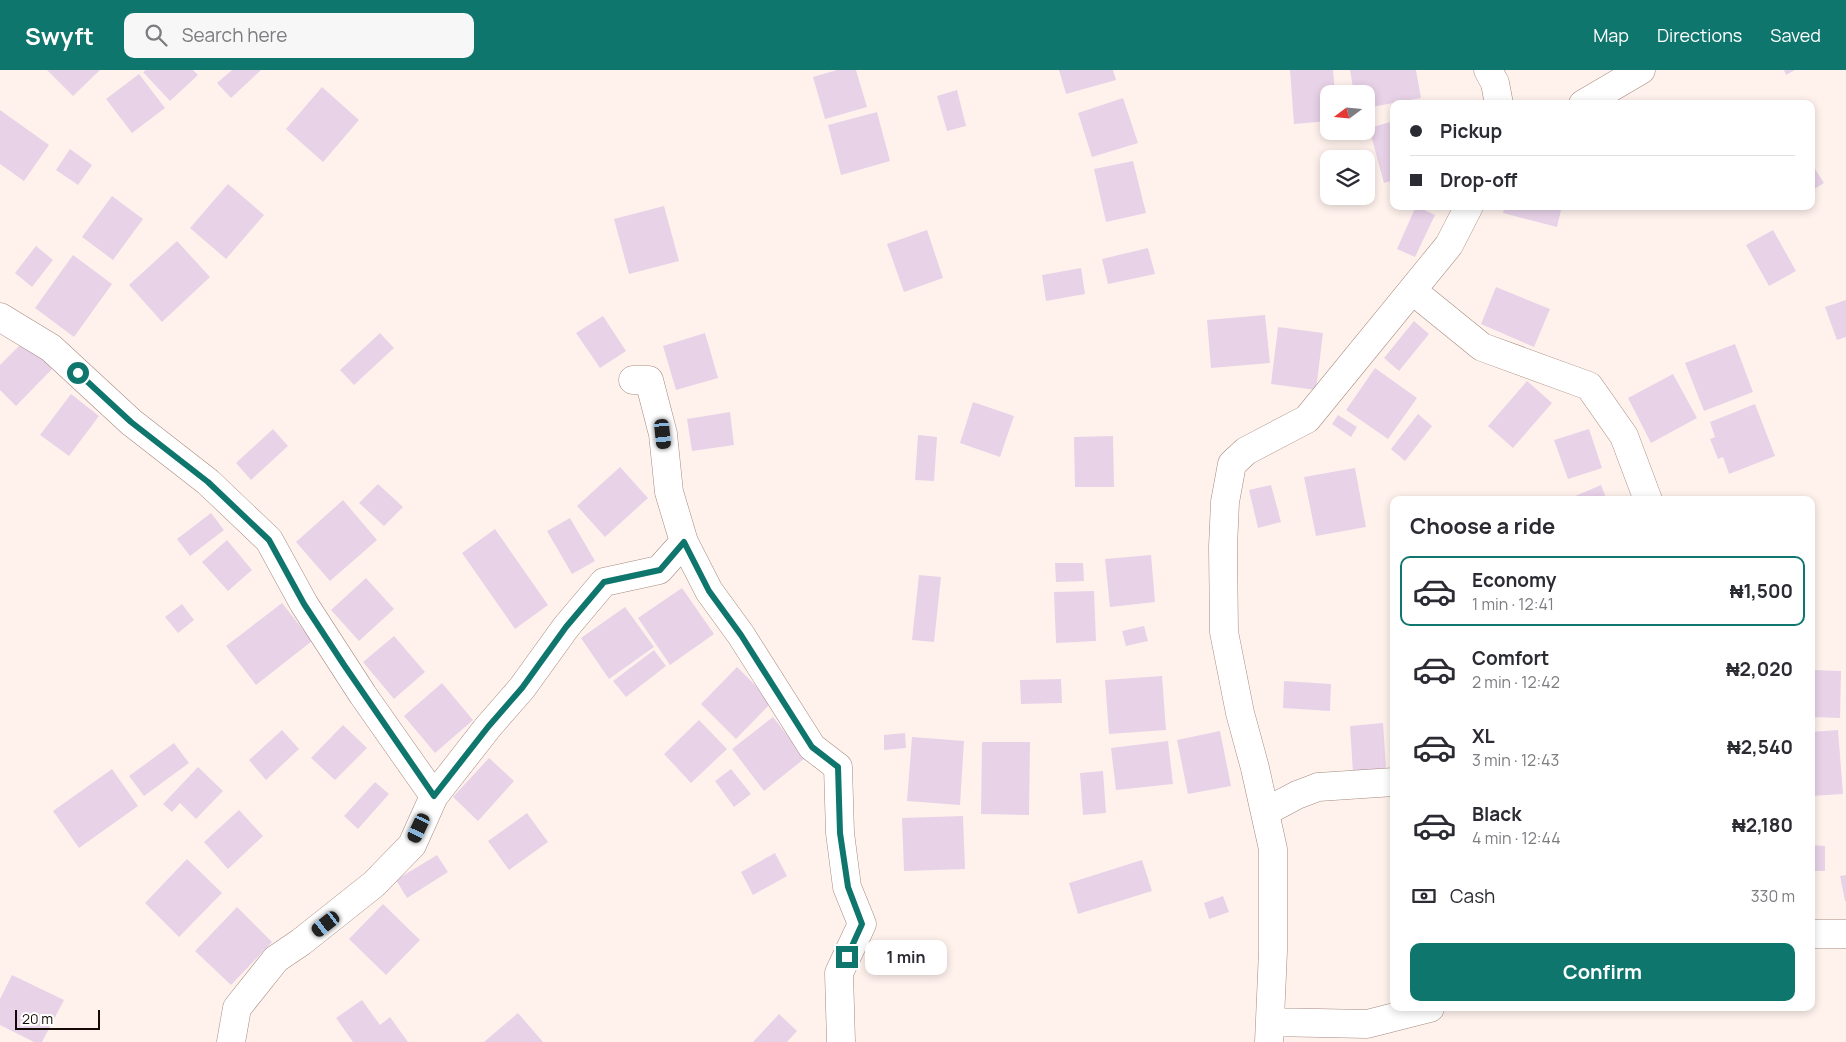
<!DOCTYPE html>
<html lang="en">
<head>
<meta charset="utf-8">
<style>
	:root { --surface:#fff; --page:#f7f7f7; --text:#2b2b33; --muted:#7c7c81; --line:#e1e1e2; --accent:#0f766e }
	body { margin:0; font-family:Manrope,sans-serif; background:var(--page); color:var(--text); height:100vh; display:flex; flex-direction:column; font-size:19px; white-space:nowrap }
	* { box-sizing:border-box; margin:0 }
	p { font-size:16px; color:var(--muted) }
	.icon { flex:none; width:28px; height:28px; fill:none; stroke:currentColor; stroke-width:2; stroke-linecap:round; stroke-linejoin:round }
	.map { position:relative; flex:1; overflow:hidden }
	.details { position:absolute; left:1390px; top:426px; width:425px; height:515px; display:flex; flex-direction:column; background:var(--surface); border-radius:10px; box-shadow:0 2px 8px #0003 }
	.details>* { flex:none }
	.guide { position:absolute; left:1390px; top:30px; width:425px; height:110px; border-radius:10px; box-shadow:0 2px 8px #0003; display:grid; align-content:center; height:110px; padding:0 20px; background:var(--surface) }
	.needle { width:32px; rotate:254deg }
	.controls { position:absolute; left:1320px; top:15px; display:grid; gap:10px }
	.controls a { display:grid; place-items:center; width:55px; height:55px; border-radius:10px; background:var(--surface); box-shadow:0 2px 8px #0003; font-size:25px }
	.scale { position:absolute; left:15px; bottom:12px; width:85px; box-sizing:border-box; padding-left:5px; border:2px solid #130a06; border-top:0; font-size:14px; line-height:18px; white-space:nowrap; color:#130a06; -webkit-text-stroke:4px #fff; paint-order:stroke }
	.end { position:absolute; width:22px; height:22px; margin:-11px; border:6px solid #0f766e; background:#fff; box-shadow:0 0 0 2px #fff }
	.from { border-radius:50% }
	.bubble { position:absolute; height:35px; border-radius:10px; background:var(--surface); box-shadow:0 2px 8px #0003; font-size:16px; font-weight:700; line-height:35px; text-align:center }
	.car { position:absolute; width:15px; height:30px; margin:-15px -8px; border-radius:6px; box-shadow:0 0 4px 1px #0007; background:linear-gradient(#222 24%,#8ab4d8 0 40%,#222 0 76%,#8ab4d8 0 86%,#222 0) }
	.guide b { display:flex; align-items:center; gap:18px; height:48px; font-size:19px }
	.guide b+b { border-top:1px solid var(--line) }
	.guide i { width:12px; height:12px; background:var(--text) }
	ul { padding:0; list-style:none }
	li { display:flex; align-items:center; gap:15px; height:70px; margin:0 10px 8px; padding:0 10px; border:2px solid transparent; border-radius:10px }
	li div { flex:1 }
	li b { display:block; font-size:19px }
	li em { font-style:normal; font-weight:700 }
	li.on { border-color:var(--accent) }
	li>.icon { width:45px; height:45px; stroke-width:1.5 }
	h2 { padding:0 20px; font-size:22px; line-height:60px }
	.pay { display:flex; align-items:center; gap:12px; height:55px; padding:0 20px; font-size:19px }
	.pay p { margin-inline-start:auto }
	.primary-button { display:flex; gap:10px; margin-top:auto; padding:10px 20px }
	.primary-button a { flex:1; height:58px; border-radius:10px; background:var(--accent); color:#fff; font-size:20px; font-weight:700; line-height:58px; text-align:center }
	header { display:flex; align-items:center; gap:30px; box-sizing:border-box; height:70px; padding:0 25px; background:var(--accent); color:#fff }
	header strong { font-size:24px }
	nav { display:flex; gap:28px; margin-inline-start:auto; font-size:18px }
	.search { width:350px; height:45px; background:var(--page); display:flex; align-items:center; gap:12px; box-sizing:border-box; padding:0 18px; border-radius:10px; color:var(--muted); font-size:19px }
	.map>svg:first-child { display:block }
</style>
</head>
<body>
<header>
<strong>Swyft</strong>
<div class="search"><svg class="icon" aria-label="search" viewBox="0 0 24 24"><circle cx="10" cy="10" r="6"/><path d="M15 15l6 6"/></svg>Search here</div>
<nav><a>Map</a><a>Directions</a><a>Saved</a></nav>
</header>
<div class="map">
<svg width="1846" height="972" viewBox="0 0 1846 972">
	<rect width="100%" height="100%" fill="#fff2ed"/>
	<path fill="#e8d2e8" d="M47 0H100L73 26Z
		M146 0H193L198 5 170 31 143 2Z
		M232 0H261L231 28 217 13Z
		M837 0H856L867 37 825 49 813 7Z
		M1059 0H1113L1116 10 1066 24Z
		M1290 0H1333L1335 24H1329V51L1294 54Z
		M1350 0H1416L1421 28 1366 38V24H1354Z
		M1784 0H1795L1786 5Z
		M139 4 165 38 132 63 106 29Z
		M322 17 359 50 323 92 286 59Z
		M957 20 966 56 947 61 937 26Z
		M1123 28 1138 73 1092 87 1078 43Z
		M0 40 49 75 24 111 0 94Z
		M877 42 890 91 841 105 828 55Z
		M1394 51V110L1384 113 1369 58Z
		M70 79 92 95 78 115 56 100Z
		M1358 85 1359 89H1347V88Z
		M1133 91 1146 143 1106 152 1094 99Z
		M1811 93 1824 113 1811 121Z
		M228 114 264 145 226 189 190 158Z
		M112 126 143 149 113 190 82 167Z
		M664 136 679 191 629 204 614 149Z
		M1416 136 1435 145 1415 187 1397 179Z
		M1505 136H1562L1557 157 1503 143Z
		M927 160 943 208 904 222 887 174Z
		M1773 160 1796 201 1769 216 1746 175Z
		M177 171 210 207 162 252 129 215Z
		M36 176 53 190 32 217 15 203Z
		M1148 178 1155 204 1108 214 1102 189Z
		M73 185 112 214 74 267 35 238Z
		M1081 198 1085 224 1046 231 1042 205Z
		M1496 217 1550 239 1534 277 1481 254Z
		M1846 230V267L1837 270 1825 237Z
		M1265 245 1270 293 1211 298 1207 250Z
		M603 246 626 281 600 298 576 263Z
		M1414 251 1429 264 1399 301 1384 288Z
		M1278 257 1323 263 1316 320 1271 314Z
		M380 263 394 278 354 315 340 300Z
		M705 263 718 308 676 320 663 276Z
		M26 269 54 297 16 336 0 320V295Z
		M1735 274 1753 322 1704 341 1685 293Z
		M1375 298 1417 328 1388 369 1346 340Z
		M1673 304 1697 348 1651 373 1628 328Z
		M1527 311 1552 333 1513 378 1488 356Z
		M71 324 99 346 69 386 40 365Z
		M973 332 1014 346 1000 387 960 373Z
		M1755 334 1775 386 1729 404 1723 387 1718 389 1710 369 1715 367 1710 352Z
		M730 342 734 375 692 381 687 349Z
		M1418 344 1432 356 1405 391 1391 379Z
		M1338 345 1357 357 1351 367 1332 354Z
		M273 359 288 376 251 410 236 393Z
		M1589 359 1602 398 1568 409 1554 370Z
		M918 365 937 367 934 411 915 410Z
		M1113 366 1114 417H1075L1074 367Z
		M620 397 648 428 605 467 577 436Z
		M1355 398 1366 457 1316 466 1304 407Z
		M378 414 403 437 384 456 359 433Z
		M1271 415 1281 452 1258 458 1249 420Z
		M1601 415 1607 430H1566Z
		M343 430 377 470 330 511 296 472Z
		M211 443 224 460 190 486 177 469Z
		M570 448 595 491 572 504 547 461Z
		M495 459 548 535 515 559 462 483Z
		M227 470 252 500 228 521 202 492Z
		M1151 485 1155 532 1110 537 1105 489Z
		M1055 493H1083L1084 511 1056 512Z
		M919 505 941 507 934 572 912 570Z
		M366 508 394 539 359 571 331 540Z
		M682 518 714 564 670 595 638 548Z
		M1094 521 1096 571 1056 573 1054 522Z
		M282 533 312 571 256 615 226 576Z
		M182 534 194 550 178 563 165 547Z
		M625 537 654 577 609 609 581 568Z
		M1144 556 1148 571 1126 576 1122 561Z
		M394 566 425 602 394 629 363 592Z
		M654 580 666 596 626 627 613 611Z
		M737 597 772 632 736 669 701 634Z
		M1811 600 1841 601 1840 648 1811 647Z
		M1162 606 1166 660 1109 664 1105 610Z
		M1061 609 1062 633 1021 634 1020 610Z
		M1284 611 1331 614 1330 641 1283 638Z
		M442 613 473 650 435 683 404 646Z
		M773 647 805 688 764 721 732 679Z
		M699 650 727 679 691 713 664 684Z
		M1383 653 1386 699 1353 702 1350 656Z
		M343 655 367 678 335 710 311 688Z
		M282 660 299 679 266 710 249 690Z
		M1838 660 1843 724 1811 726V662Z
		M1220 661 1231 716 1188 724 1177 670Z
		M905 663 906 678 884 680V665Z
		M912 667 964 671 960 735 907 731Z
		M1168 671 1173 714 1116 720 1111 678Z
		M982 672H1030L1029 745 981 744Z
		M174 673 189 693 144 726 129 706Z
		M489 688 514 711 478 751 453 727Z
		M198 697 223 721 196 749 180 733 172 742 163 734Z
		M112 699 138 736 79 778 53 741Z
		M731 699 751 724 734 737 715 711Z
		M1103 701 1106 743 1083 745 1080 703Z
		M375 712 389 724 358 759 344 746Z
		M239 740 263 766 228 799 204 772Z
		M527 743 548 772 509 800 488 771Z
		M963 746 965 799 904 801 902 748Z
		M1811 775 1825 776V801H1811Z
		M775 783 787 806 753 825 741 802Z
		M437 785 448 802 407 828 396 810Z
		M187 789 222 823 179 867 145 833Z
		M1142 790 1152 821 1078 844 1069 813Z
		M1846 805V831H1845L1840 806Z
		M1223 826 1229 842 1209 849 1204 833Z
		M383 834 420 870 386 905 349 869Z
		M237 837 272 872 231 915 195 881Z
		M12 905 64 930 42 972H34L0 955V929Z
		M362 930 380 955 390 947 408 972H353L336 948Z
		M518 943 543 972H484Z
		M779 944 797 961 787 972H753Z"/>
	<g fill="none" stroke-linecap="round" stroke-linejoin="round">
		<defs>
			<path id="minor" d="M1488 0 1495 13 1499 34
				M1583 34 1641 0
				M1413 221 1482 277 1589 316 1624 366 1648 430
				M0 247 51 278 131 352 208 412 269 470 304 534 363 625 434 726
				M633 310H649L663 364 669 422 684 472 709 521 741 565 812 677 838 697 840 763 847 817 862 854 839 903 841 972
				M1265 742 1297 725 1318 717 1394 712
				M1811 864H1846
				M1270 952 1367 954 1430 938
				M231 972 237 938 276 889 301 872 374 814 412 775 434 726 488 657 522 618 566 557 604 512 659 500 684 472
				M1269 972 1273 881V779L1255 698 1240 643 1224 562 1223 477 1225 432 1232 394 1246 381 1307 349 1449 175 1469 136"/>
		</defs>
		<use href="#minor" stroke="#a68a7f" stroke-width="29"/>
		<use href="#minor" stroke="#fff" stroke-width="28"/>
	</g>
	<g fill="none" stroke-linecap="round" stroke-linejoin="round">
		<path stroke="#0f766e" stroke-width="6" d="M78 303 131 352 208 412 269 470 304 534 344 595 434 726 488 657 522 618 566 557 604 512 660 500 684 472 709 521 741 565 812 677 838 697 840 763 848 817 862 854 847 887"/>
	</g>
</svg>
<div class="controls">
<a><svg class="needle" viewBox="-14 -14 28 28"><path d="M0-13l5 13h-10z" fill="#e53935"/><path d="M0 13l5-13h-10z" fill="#7c7c81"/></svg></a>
<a><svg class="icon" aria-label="layers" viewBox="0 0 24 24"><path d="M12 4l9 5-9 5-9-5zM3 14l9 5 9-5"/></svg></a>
</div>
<div class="scale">20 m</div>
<i class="end from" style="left:78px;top:303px"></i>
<i class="end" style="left:847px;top:887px"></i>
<div class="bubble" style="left:865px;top:870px;width:82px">1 min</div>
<i class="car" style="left:663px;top:364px;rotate:174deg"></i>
<i class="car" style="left:419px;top:758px;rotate:205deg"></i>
<i class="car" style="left:326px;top:854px;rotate:232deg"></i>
<div class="guide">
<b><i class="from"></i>Pickup</b>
<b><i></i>Drop-off</b>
</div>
<section class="details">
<h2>Choose a ride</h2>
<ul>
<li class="on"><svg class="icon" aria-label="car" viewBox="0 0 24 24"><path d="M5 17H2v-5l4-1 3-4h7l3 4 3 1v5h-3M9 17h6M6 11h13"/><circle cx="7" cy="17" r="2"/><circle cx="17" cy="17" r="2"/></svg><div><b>Economy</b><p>1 min · 12:41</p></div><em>₦1,500</em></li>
<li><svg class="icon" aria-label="car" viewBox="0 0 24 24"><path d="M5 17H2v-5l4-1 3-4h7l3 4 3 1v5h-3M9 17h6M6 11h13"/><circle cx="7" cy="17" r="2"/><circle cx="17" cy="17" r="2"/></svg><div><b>Comfort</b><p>2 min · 12:42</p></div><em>₦2,020</em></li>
<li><svg class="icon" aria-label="car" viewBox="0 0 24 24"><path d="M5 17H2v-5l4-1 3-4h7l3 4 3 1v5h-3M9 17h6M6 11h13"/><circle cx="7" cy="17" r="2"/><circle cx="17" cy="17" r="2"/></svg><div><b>XL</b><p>3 min · 12:43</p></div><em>₦2,540</em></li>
<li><svg class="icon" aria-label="car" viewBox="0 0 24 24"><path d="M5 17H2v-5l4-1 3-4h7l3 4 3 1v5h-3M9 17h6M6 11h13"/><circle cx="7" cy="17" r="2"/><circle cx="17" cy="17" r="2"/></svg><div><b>Black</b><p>4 min · 12:44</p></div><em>₦2,180</em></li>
</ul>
<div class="pay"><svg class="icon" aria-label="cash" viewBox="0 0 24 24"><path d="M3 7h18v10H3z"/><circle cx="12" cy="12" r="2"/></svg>Cash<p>330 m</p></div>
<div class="primary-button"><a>Confirm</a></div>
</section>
</div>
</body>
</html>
